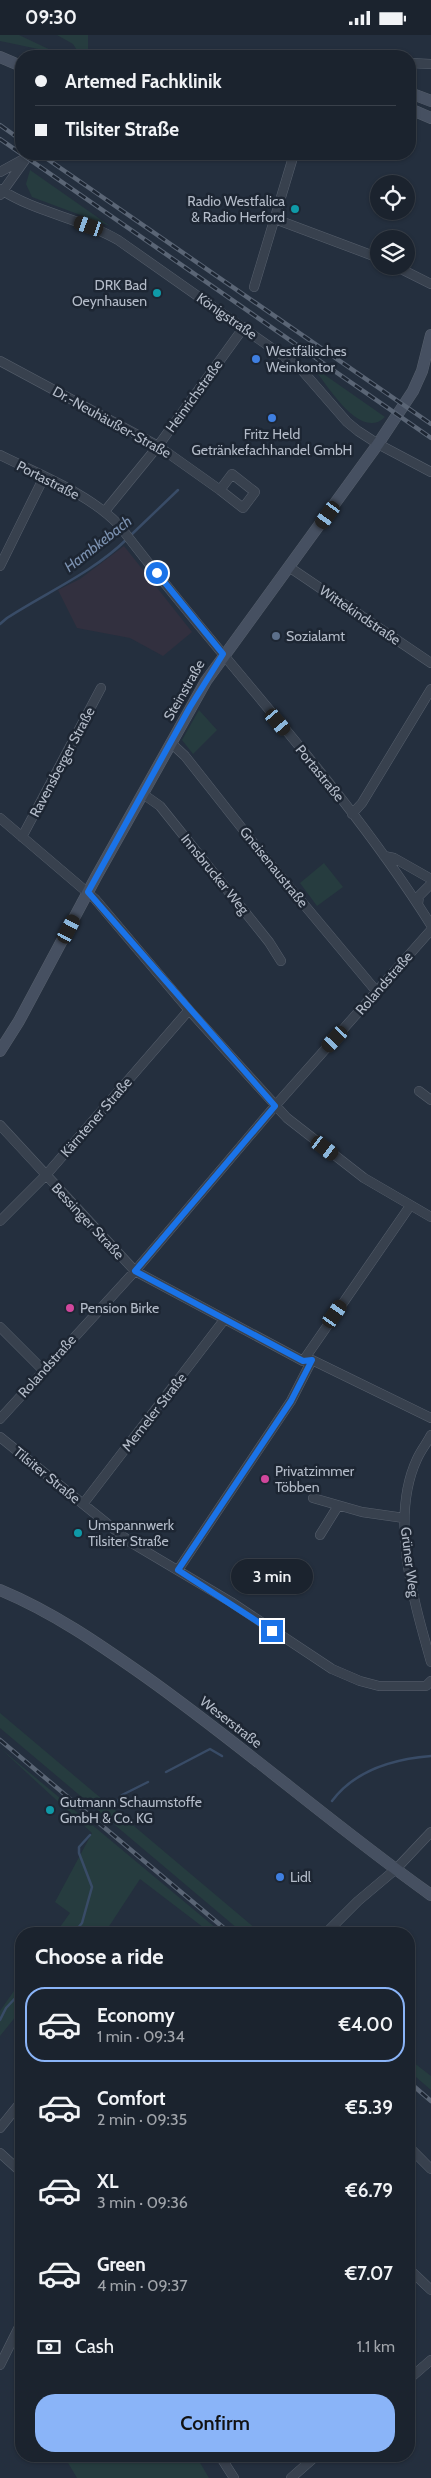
<!DOCTYPE html>
<html lang="en">
<head>
<meta charset="utf-8">
<style>
	:root { --surface:#1b232e; --page:#242b36; --text:#f1f3f6; --muted:#a0a4aa; --line:#39404a; --accent:#8ab4f8 }
	body { margin:0; font-family:Cabin,sans-serif; background:var(--page); color:var(--text); height:100vh; display:flex; flex-direction:column; font-size:19px; white-space:nowrap }
	* { box-sizing:border-box; margin:0 }
	p { font-size:16px; color:var(--muted) }
	.icon { flex:none; width:28px; height:28px; fill:none; stroke:currentColor; stroke-width:2; stroke-linecap:round; stroke-linejoin:round }
	.map { position:relative; flex:1; overflow:hidden }
	.sheet { position:absolute; left:15px; top:1892px; width:400px; height:535px; display:flex; flex-direction:column; background:var(--surface); border-radius:20px; box-shadow:0 1px 4px #0004,0 0 0 1px var(--line) }
	.sheet>* { flex:none }
	.banner { position:absolute; left:15px; top:15px; width:401px; height:110px; border-radius:20px; box-shadow:0 1px 4px #0004,0 0 0 1px var(--line); display:grid; align-content:center; height:110px; padding:0 20px; background:var(--surface) }
	.tools { position:absolute; left:370px; top:140px; display:grid; gap:10px }
	.tools a { display:grid; place-items:center; width:45px; height:45px; border-radius:50%; background:var(--surface); box-shadow:0 1px 4px #0004,0 0 0 1px var(--line); font-size:25px }
	.end { position:absolute; width:22px; height:22px; margin:-11px; border:6px solid #1a73e8; background:#fff; box-shadow:0 0 0 2px #fff }
	.from { border-radius:50% }
	.bubble { position:absolute; height:35px; border-radius:18px; background:var(--surface); box-shadow:0 1px 4px #0004,0 0 0 1px var(--line); font-size:16px; font-weight:600; line-height:35px; text-align:center }
	.car { position:absolute; width:15px; height:30px; margin:-15px -8px; border-radius:6px; box-shadow:0 0 4px 1px #0007; background:linear-gradient(#222 24%,#8ab4d8 0 40%,#222 0 76%,#8ab4d8 0 86%,#222 0) }
	.banner b { display:flex; align-items:center; gap:18px; height:48px; font-size:19px }
	.banner b+b { border-top:1px solid var(--line) }
	.banner i { width:12px; height:12px; background:var(--text) }
	ul { padding:0; list-style:none }
	li { display:flex; align-items:center; gap:15px; height:75px; margin:0 10px 8px; padding:0 10px; border:2px solid transparent; border-radius:20px }
	li div { flex:1 }
	li b { display:block; font-size:19px }
	li em { font-style:normal; font-weight:600 }
	li.on { border-color:var(--accent) }
	li>.icon { width:45px; height:45px; stroke-width:1.5 }
	h2 { padding:0 20px; font-size:22px; line-height:60px }
	.pay { display:flex; align-items:center; gap:12px; height:55px; padding:0 20px; font-size:19px }
	.pay p { margin-inline-start:auto }
	.primary-button { display:flex; gap:10px; margin-top:auto; padding:10px 20px }
	.primary-button a { flex:1; height:58px; border-radius:20px; background:var(--accent); color:#111; font-size:20px; font-weight:600; line-height:58px; text-align:center }
	.status { display:flex; justify-content:space-between; align-items:center; height:35px; padding:0 25px; background:var(--surface); direction:ltr }
	.status svg { height:14px; fill:currentColor }
	.map>svg:first-child { display:block }
</style>
</head>
<body>
<div class="status"><b>09:30</b><svg viewBox="0 0 49 12"><path d="M0 12V9h3v3zM5 12V6h3v6zM10 12V3h3v9zM15 12V0h3v12zM26 1h20v11H26zM47 4h2v5h-2z"/></svg></div>
<div class="map">
<svg width="431" height="2443" viewBox="0 0 431 2443">
	<rect width="100%" height="100%" fill="#242f3e"/>
	<path fill="#32303f" d="M124 511 192 597 163 621 130 603 77 593 58 555 80 544Z"/>
	<path fill="#263c3f" d="M0 0H19L57 18 5 7 0 6Z
		M57 0H88V20H80L73 9Z
		M30 135 110 191 32 162 26 149Z
		M312 331 385 382C360 407 326 348 312 331Z
		M199 675 217 695 193 719 182 705Z
		M324 828 343 852 317 871 300 848Z
		M0 1678 262 1899H244L0 1693Z
		M0 1713 223 1899H212L140 1844 104 1899H93L87 1895 84 1899H55L70 1878 55 1867 92 1798Z
		M21 1946V1975L0 2001V1976Z
		M409 2024 431 2041V2055L409 2036Z
		M64 2421H196L209 2443H77Z"/>
	<g fill="none" stroke-linecap="round" stroke-linejoin="round">
		<path stroke="#394c67" stroke-width="2.5" d="M131 500 178 455
			M0 589 7 583C47 557 92 538 127 504
			M166 1737 210 1714 222 1721
			M332 1766C355 1735 394 1724 431 1721
			M116 1768 122 1760 148 1747
			M73 1899 82 1888 92 1852 79 1818V1812L90 1800
			M0 1985 6 1973 21 1957"/>
		<defs>
			<path id="street" d="M410 28 431 29
				M0 137 33 119
				M0 154C36 178 81 183 118 205L300 333 347 387 358 396 378 409 431 437
				M0 160 25 125
				M275 184 379 223
				M395 231 431 249
				M254 252 294 119
				M0 326 158 411 220 455
				M0 420C40 440 88 458 119 490 221 625 341 747 431 890
				M232 439 255 457 243 473 220 455Z
				M105 476 158 411 244 292
				M0 531 44 442
				M289 532 431 628
				M171 708 185 721 271 830 377 957
				M143 759 160 771 269 907 281 926
				M352 779 362 768 431 654
				M0 783 95 864 189 975 287 1083 364 1143 431 1182
				M22 802 101 653
				M384 821 394 823 431 844
				M418 869 419 861 431 849
				M419 1056 431 1065
				M0 1090 135 1236 303 1326 312 1325 431 1383
				M0 1186 46 1140 189 975
				M0 1292 43 1335
				M303 1326 410 1171
				M0 1384 135 1236 275 1071 431 895
				M431 1400C427 1408 421 1415 417 1424 389 1484 414 1567 431 1627
				M0 1402 130 1507 231 1567 332 1634 360 1646 379 1651H426L431 1646
				M313 1463 362 1477 404 1483
				M83 1469 224 1285
				M320 1500 338 1471
				M178 1535 291 1366 312 1325
				M325 1899 358 1866 396 1834 431 1797
				M0 2093 21 2067
				M409 2112 431 2134
				M0 2118 21 2137
				M409 2234 431 2255
				M0 2330 21 2288
				M409 2344 431 2325
				M220 2421 234 2443
				M291 2443 316 2421"/>
			<path id="secondary" d="M0 22 21 31
				M410 58 431 66
				M410 74 431 83
				M0 1016 19 986 96 842 206 646 378 409 413 356 422 336 431 300
				M0 1555C53 1577 99 1609 146 1642 243 1711 333 1790 431 1860"/>
		</defs>
		<use href="#street" stroke="#565f6c" stroke-width="10"/>
		<use href="#secondary" stroke="#565f6c" stroke-width="12"/>
		<use href="#street" stroke="#38414e" stroke-width="9"/>
		<use href="#secondary" stroke="#465061" stroke-width="11"/>
		<defs>
			<path id="rail" d="M0 90 21 105
				M0 104 431 403
				M40 119 431 389
				M0 1705 231 1899
				M409 2047 431 2066"/>
		</defs>
		<use href="#rail" stroke="#5a6575" stroke-width="4.5"/>
		<use href="#rail" stroke="#1d2633" stroke-width="2.5" stroke-dasharray="8" stroke-linecap="butt"/>
	</g>
	<g fill="none" stroke-linecap="round" stroke-linejoin="round">
		<path stroke="#1a73e8" stroke-width="6" d="M157 538 223 619 190 672 88 857 275 1071 135 1236 303 1326 312 1325 291 1366 178 1535 272 1596"/>
	</g>
	<g fill="#0f9aa8" stroke="#1d2633" stroke-width="2">
		<circle cx="295" cy="174" r="5"/>
		<circle cx="157" cy="258" r="5"/>
		<circle cx="78" cy="1498" r="5"/>
		<circle cx="50" cy="1775" r="5"/>
	</g>
	<g fill="#3f7fe0" stroke="#1d2633" stroke-width="2">
		<circle cx="256" cy="324" r="5"/>
		<circle cx="272" cy="383" r="5"/>
		<circle cx="280" cy="1842" r="5"/>
	</g>
	<circle fill="#5c6f8a" stroke="#1d2633" stroke-width="2" cx="276" cy="601" r="5"/>
	<g fill="#d1479c" stroke="#1d2633" stroke-width="2">
		<circle cx="70" cy="1273" r="5"/>
		<circle cx="265" cy="1444" r="5"/>
	</g>
	<g text-anchor="middle" dominant-baseline="central" stroke-width="5" stroke-linejoin="round" paint-order="stroke">
		<g font-size="14" fill="#b4bcc9" stroke="#1d2633" text-anchor="start">
			<text x="285" y="166" text-anchor="end">Radio Westfalica<tspan x="285" dy="16">&amp; Radio Herford</tspan></text>
			<text x="147" y="250" text-anchor="end">DRK Bad<tspan x="147" dy="16">Oeynhausen</tspan></text>
			<text x="266" y="316">Westfälisches<tspan x="266" dy="16">Weinkontor</tspan></text>
			<text x="272" y="399" text-anchor="middle">Fritz Held<tspan x="272" dy="16">Getränkefachhandel GmbH</tspan></text>
			<text x="286" y="601">Sozialamt</text>
			<text x="80" y="1273">Pension Birke</text>
			<text x="275" y="1436">Privatzimmer<tspan x="275" dy="16">Többen</tspan></text>
			<text x="88" y="1490">Umspannwerk<tspan x="88" dy="16">Tilsiter Straße</tspan></text>
			<text x="60" y="1767">Gutmann Schaumstoffe<tspan x="60" dy="16">GmbH &amp; Co. KG</tspan></text>
			<text x="290" y="1842">Lidl</text>
		</g>
		<g font-size="14" fill="#b4bcc9" stroke="#1d2633">
			<text transform="translate(227 281) rotate(35)">Königstraße</text>
			<text transform="translate(194 361) rotate(-54)">Heinrichstraße</text>
			<text transform="translate(112 387) rotate(29)">Dr.-Neuhäußer-Straße</text>
			<text transform="translate(48 445) rotate(27)">Portastraße</text>
			<text transform="translate(360 580) rotate(34)">Wittekindstraße</text>
			<text transform="translate(184 655) rotate(-60)">Steinstraße</text>
			<text transform="translate(62 727) rotate(-62)">Ravensberger Straße</text>
			<text transform="translate(320 738) rotate(51)">Portastraße</text>
			<text transform="translate(274 832) rotate(51)">Gneisenaustraße</text>
			<text transform="translate(215 839) rotate(51)">Innsbrucker Weg</text>
			<text transform="translate(384 948) rotate(-49)">Rolandstraße</text>
			<text transform="translate(96 1082) rotate(-49)">Kärntener Straße</text>
			<text transform="translate(88 1186) rotate(47)">Bessinger Straße</text>
			<text transform="translate(47 1331) rotate(-48)">Rolandstraße</text>
			<text transform="translate(154 1377) rotate(-52)">Memeler Straße</text>
			<text transform="translate(47 1440) rotate(39)">Tilsiter Straße</text>
			<text transform="translate(410 1527) rotate(83)">Grüner Weg</text>
			<text transform="translate(231 1687) rotate(38)">Weserstraße</text>
		</g>
		<g font-size="15" font-style="italic" fill="#7c92b1" stroke="#1d2633">
			<text transform="translate(98 509) rotate(-38)">Hambkebach</text>
		</g>
	</g>
</svg>
<div class="tools">
<a><svg class="icon" aria-label="locate" viewBox="0 0 24 24"><circle cx="12" cy="12" r="6"/><path d="M12 2v4M12 18v4M2 12h4M18 12h4"/></svg></a>
<a><svg class="icon" aria-label="layers" viewBox="0 0 24 24"><path d="M12 4l9 5-9 5-9-5zM3 14l9 5 9-5"/></svg></a>
</div>
<i class="end from" style="left:157px;top:538px"></i>
<i class="end" style="left:272px;top:1596px"></i>
<div class="bubble" style="left:231px;top:1524px;width:82px">3 min</div>
<i class="car" style="left:89px;top:191px;rotate:289deg"></i>
<i class="car" style="left:328px;top:480px;rotate:216deg"></i>
<i class="car" style="left:278px;top:687px;rotate:140deg"></i>
<i class="car" style="left:69px;top:894px;rotate:28deg"></i>
<i class="car" style="left:335px;top:1004px;rotate:223deg"></i>
<i class="car" style="left:325px;top:1113px;rotate:127deg"></i>
<i class="car" style="left:335px;top:1279px;rotate:35deg"></i>
<div class="banner">
<b><i class="from"></i>Artemed Fachklinik</b>
<b><i></i>Tilsiter Straße</b>
</div>
<section class="sheet">
<h2>Choose a ride</h2>
<ul>
<li class="on"><svg class="icon" aria-label="car" viewBox="0 0 24 24"><path d="M5 17H2v-5l4-1 3-4h7l3 4 3 1v5h-3M9 17h6M6 11h13"/><circle cx="7" cy="17" r="2"/><circle cx="17" cy="17" r="2"/></svg><div><b>Economy</b><p>1 min · 09:34</p></div><em>€4.00</em></li>
<li><svg class="icon" aria-label="car" viewBox="0 0 24 24"><path d="M5 17H2v-5l4-1 3-4h7l3 4 3 1v5h-3M9 17h6M6 11h13"/><circle cx="7" cy="17" r="2"/><circle cx="17" cy="17" r="2"/></svg><div><b>Comfort</b><p>2 min · 09:35</p></div><em>€5.39</em></li>
<li><svg class="icon" aria-label="car" viewBox="0 0 24 24"><path d="M5 17H2v-5l4-1 3-4h7l3 4 3 1v5h-3M9 17h6M6 11h13"/><circle cx="7" cy="17" r="2"/><circle cx="17" cy="17" r="2"/></svg><div><b>XL</b><p>3 min · 09:36</p></div><em>€6.79</em></li>
<li><svg class="icon" aria-label="car" viewBox="0 0 24 24"><path d="M5 17H2v-5l4-1 3-4h7l3 4 3 1v5h-3M9 17h6M6 11h13"/><circle cx="7" cy="17" r="2"/><circle cx="17" cy="17" r="2"/></svg><div><b>Green</b><p>4 min · 09:37</p></div><em>€7.07</em></li>
</ul>
<div class="pay"><svg class="icon" aria-label="cash" viewBox="0 0 24 24"><path d="M3 7h18v10H3z"/><circle cx="12" cy="12" r="2"/></svg>Cash<p>1.1 km</p></div>
<div class="primary-button"><a>Confirm</a></div>
</section>
</div>
</body>
</html>
